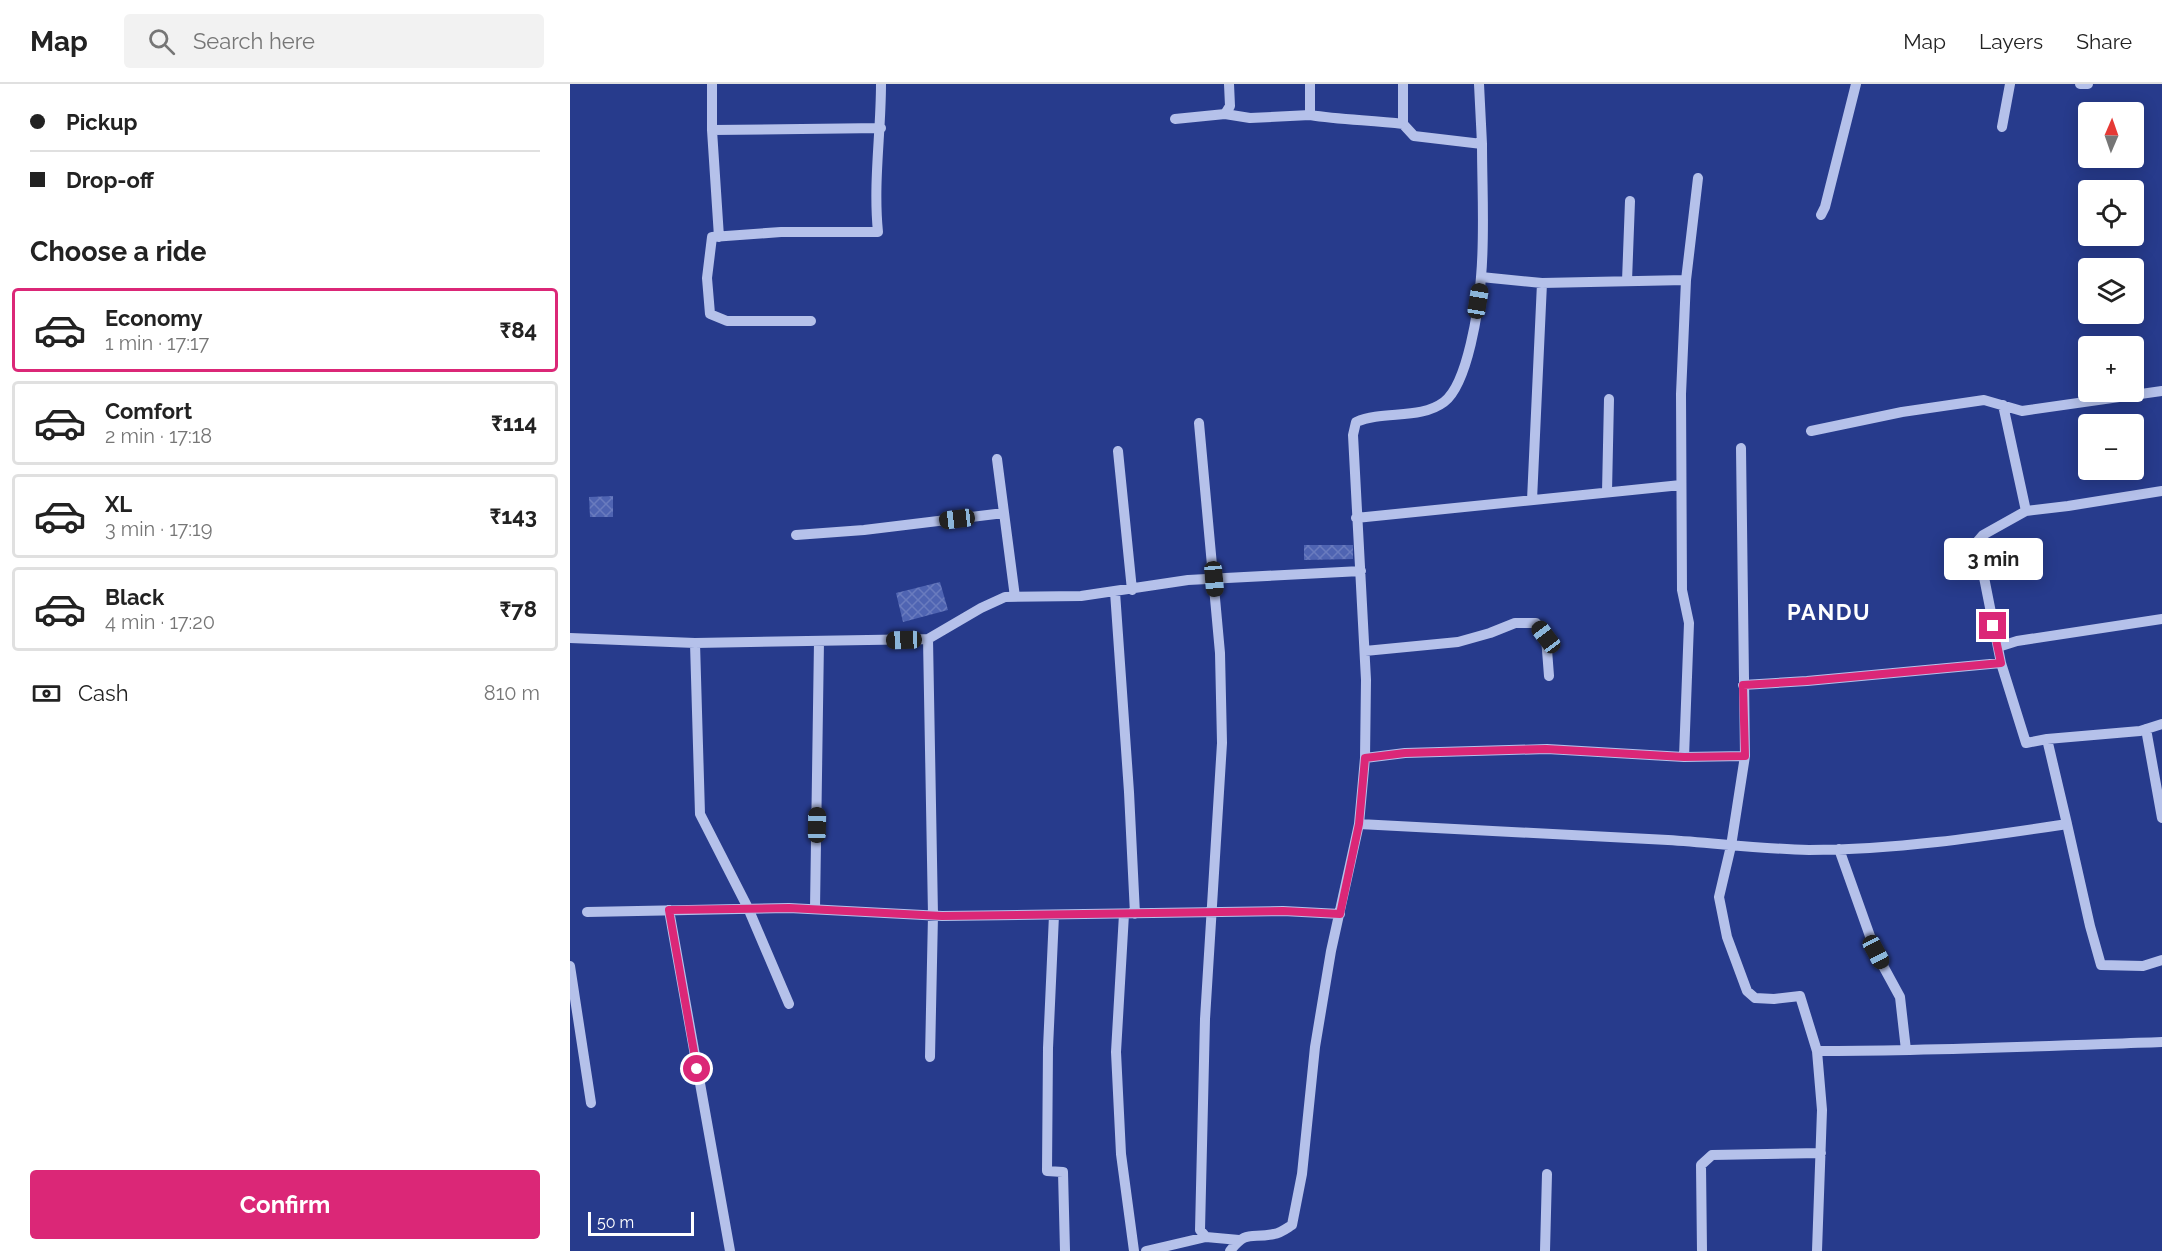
<!DOCTYPE html>
<html lang="en">
<head>
<meta charset="utf-8">
<style>
	:root { --surface:#fff; --page:#f2f2f2; --text:#222; --muted:#767676; --line:#e0e0e0; --accent:#db2777 }
	body { margin:0; font-family:Raleway,sans-serif; background:var(--page); color:var(--text); height:100vh; display:flex; flex-direction:column; font-size:22px; white-space:nowrap }
	* { box-sizing:border-box; margin:0 }
	p { font-size:20px; color:var(--muted) }
	.icon { flex:none; width:33px; height:33px; fill:none; stroke:currentColor; stroke-width:2; stroke-linecap:round; stroke-linejoin:round }
	.map { position:relative; flex:1; overflow:hidden }
	.details { display:flex; flex-direction:column; background:var(--surface); width:570px }
	.details>* { flex:none }
	.banner { display:grid; align-content:center; height:132px; padding:0 30px; background:var(--surface) }
	.needle { width:39px; rotate:2deg }
	.tools { position:absolute; left:1508px; top:18px; display:grid; gap:12px }
	.tools a { display:grid; place-items:center; width:66px; height:66px; border-radius:6px; background:var(--surface); box-shadow:0 3px 15px #0003; font-size:30px }
	.scale { position:absolute; left:18px; bottom:15px; width:106px; box-sizing:border-box; padding-left:6px; border:3px solid #fff; border-top:0; font-size:16px; line-height:21px; white-space:nowrap; color:#fff; -webkit-text-stroke:4px #273b8c; paint-order:stroke }
	.end { position:absolute; width:27px; height:27px; margin:-14px; border:8px solid #db2777; background:#fff; box-shadow:0 0 0 3px #fff }
	.from { border-radius:50% }
	.bubble { position:absolute; height:42px; border-radius:6px; background:var(--surface); box-shadow:0 3px 15px #0003; font-size:20px; font-weight:700; line-height:42px; text-align:center }
	.car { position:absolute; width:18px; height:36px; margin:-18px -9px; border-radius:8px; box-shadow:0 0 4px 2px #0007; background:linear-gradient(#222 24%,#8ab4d8 0 40%,#222 0 76%,#8ab4d8 0 86%,#222 0) }
	.banner b { display:flex; align-items:center; gap:21px; height:57px; font-size:22px }
	.banner b+b { border-top:2px solid var(--line) }
	.banner i { width:15px; height:15px; background:var(--text) }
	ul { padding:0; list-style:none }
	li { display:flex; align-items:center; gap:18px; height:84px; margin:0 12px 9px; padding:0 18px; border:3px solid var(--line); border-radius:6px }
	li div { flex:1 }
	li b { display:block; font-size:22px }
	li em { font-style:normal; font-weight:700 }
	li.active { border-color:var(--accent) }
	li>.icon { width:54px; height:54px; stroke-width:1.5 }
	h2 { padding:0 30px; font-size:27px; line-height:72px }
	.pay { display:flex; align-items:center; gap:15px; height:66px; padding:0 30px; font-size:22px }
	.pay p { margin-inline-start:auto }
	.action { display:flex; gap:12px; margin-top:auto; padding:12px 30px }
	.action a { flex:1; height:69px; border-radius:6px; background:var(--accent); color:#fff; font-size:24px; font-weight:700; line-height:69px; text-align:center }
	header { display:flex; align-items:center; gap:36px; box-sizing:border-box; height:84px; padding:0 30px; background:var(--surface); border-bottom:2px solid var(--line) }
	header strong { font-size:28px }
	nav { display:flex; gap:33px; margin-inline-start:auto; font-size:21px }
	.search { width:420px; height:54px; background:var(--page); display:flex; align-items:center; gap:15px; box-sizing:border-box; padding:0 21px; border-radius:6px; color:var(--muted); font-size:22px }
	main { display:flex; flex:1; min-height:0 }
	.map>svg:first-child { display:block }
</style>
</head>
<body>
<header>
<strong>Map</strong>
<div class="search"><svg class="icon" aria-label="search" viewBox="0 0 24 24"><circle cx="10" cy="10" r="6"/><path d="M15 15l6 6"/></svg>Search here</div>
<nav><a>Map</a><a>Layers</a><a>Share</a></nav>
</header>
<main>
<section class="details">
<div class="banner">
<b><i class="from"></i>Pickup</b>
<b><i></i>Drop-off</b>
</div>
<h2>Choose a ride</h2>
<ul>
<li class="active"><svg class="icon" aria-label="car" viewBox="0 0 24 24"><path d="M5 17H2v-5l4-1 3-4h7l3 4 3 1v5h-3M9 17h6M6 11h13"/><circle cx="7" cy="17" r="2"/><circle cx="17" cy="17" r="2"/></svg><div><b>Economy</b><p>1 min · 17:17</p></div><em>₹84</em></li>
<li><svg class="icon" aria-label="car" viewBox="0 0 24 24"><path d="M5 17H2v-5l4-1 3-4h7l3 4 3 1v5h-3M9 17h6M6 11h13"/><circle cx="7" cy="17" r="2"/><circle cx="17" cy="17" r="2"/></svg><div><b>Comfort</b><p>2 min · 17:18</p></div><em>₹114</em></li>
<li><svg class="icon" aria-label="car" viewBox="0 0 24 24"><path d="M5 17H2v-5l4-1 3-4h7l3 4 3 1v5h-3M9 17h6M6 11h13"/><circle cx="7" cy="17" r="2"/><circle cx="17" cy="17" r="2"/></svg><div><b>XL</b><p>3 min · 17:19</p></div><em>₹143</em></li>
<li><svg class="icon" aria-label="car" viewBox="0 0 24 24"><path d="M5 17H2v-5l4-1 3-4h7l3 4 3 1v5h-3M9 17h6M6 11h13"/><circle cx="7" cy="17" r="2"/><circle cx="17" cy="17" r="2"/></svg><div><b>Black</b><p>4 min · 17:20</p></div><em>₹78</em></li>
</ul>
<div class="pay"><svg class="icon" aria-label="cash" viewBox="0 0 24 24"><path d="M3 7h18v10H3z"/><circle cx="12" cy="12" r="2"/></svg>Cash<p>810 m</p></div>
<div class="action"><a>Confirm</a></div>
</section>
<div class="map">
<svg width="1592" height="1167" viewBox="0 0 1592 1167">
	<defs>
		<pattern id="building-cross-hatch" width="8" height="8" patternUnits="userSpaceOnUse" patternTransform="scale(1.5)"><rect width="8" height="8" fill="#4f64b2"/><path d="M0 0l8 8M0 8l8-8" fill="none" stroke="#697bbe"/></pattern>
	</defs>
	<rect width="100%" height="100%" fill="#273b8c"/>
	<path fill="url(#building-cross-hatch)" d="M43 412V433H20L19 413Z
		M734 461H783V475L734 476Z
		M370 498 378 526 333 538 326 509Z"/>
	<g fill="none" stroke-linecap="round" stroke-linejoin="round">
		<path stroke="#b5c1ea" stroke-width="10" d="M142 0V46L149 153
			M833 0V40
			M909 0 912 60
			M1510 0H1518
			M655 30 680 34 740 31
			M605 35 655 30 660 22 659 0
			M1432 43 1440 0
			M142 46 311 44
			M1251 131 1255 123 1286 0
			M911 193 972 199 1116 196
			M1057 197 1060 117
			M241 237H157L140 230 137 194 142 153 211 148H308C303 99 311 49 311 0
			M1433 321 1456 427 1498 422 1592 407
			M629 339 650 569 652 659 635 935 630 1146 636 1153 669 1156
			M1241 347 1332 328 1414 316 1452 327 1592 307
			M1171 364 1175 672 1161 762 1149 813 1157 853 1177 907 1185 914 1204 915 1230 912 1247 967 1252 1026 1247 1167
			M548 367 562 506
			M427 375 445 513
			M1037 408 1039 315
			M962 416 972 199
			M1456 427 1413 451 1407 458 1431 579 1456 659 1477 655
			M786 434 1111 401
			M226 451 294 446 434 429
			M545 508 559 708 565 830
			M0 554 125 559
			M358 555 363 831 360 973
			M1428 563 1447 557 1592 535
			M795 567 888 558 920 549 945 539H966L976 553 979 592
			M1173 601 1237 597 1431 579
			M1576 645 1592 734
			M1114 673 1119 539 1112 506 1111 310 1116 196 1128 94
			M795 674 835 669 977 665 1114 673 1175 672
			M789 740C892 745 995 750 1098 756 1145 759 1192 765 1239 766 1326 766 1411 753 1497 740L1477 655 1570 647 1592 640
			M1497 740 1520 842 1531 881 1573 882 1592 876
			M1269 765 1306 869 1330 913 1336 966
			M245 825 249 557
			M99 826 160 1167
			M17 828 219 824 372 832 713 827 770 830
			M554 830 546 968 551 1070 564 1167
			M484 831 478 964 477 1087 493 1088 495 1167
			M0 882 21 1019
			M219 920 178 824 130 730 125 559 358 555 411 524 435 513 511 512 618 496 791 487
			M1247 967C1362 967 1477 962 1592 958
			M576 1167 636 1153
			M660 1167C677 1145 681 1155 704 1150 711 1149 717 1144 722 1141L732 1090 745 963 761 867 789 740 795 674 796 596 783 351 786 338C814 326 850 336 874 318 898 300 909 223 911 193 915 150 912 104 912 60L844 52 833 40C802 36 771 36 740 31V0
			M975 1167 977 1090
			M1132 1167 1131 1081 1142 1071 1251 1069"/>
	</g>
	<g fill="none" stroke-linecap="round" stroke-linejoin="round">
		<path stroke="#db2777" stroke-width="8" d="M127 985 99 826 219 824 372 832 713 827 770 830 789 740 795 674 835 669 976 665 1114 673 1175 672 1173 601 1237 597 1431 579 1423 542"/>
	</g>
	<g text-anchor="middle" dominant-baseline="central" stroke-width="4.5" stroke-linejoin="round" paint-order="stroke">
		<g font-size="22" font-weight="bold" letter-spacing="1.5" fill="#fff" stroke="#273b8c">
			<text x="1259" y="528">PANDU</text>
		</g>
	</g>
</svg>
<div class="tools">
<a><svg class="needle" viewBox="-14 -14 28 28"><path d="M0-13l5 13h-10z" fill="#e53935"/><path d="M0 13l5-13h-10z" fill="#767676"/></svg></a>
<a><svg class="icon" aria-label="locate" viewBox="0 0 24 24"><circle cx="12" cy="12" r="6"/><path d="M12 2v4M12 18v4M2 12h4M18 12h4"/></svg></a>
<a><svg class="icon" aria-label="layers" viewBox="0 0 24 24"><path d="M12 4l9 5-9 5-9-5zM3 14l9 5 9-5"/></svg></a>
<a>+</a>
<a>−</a>
</div>
<div class="scale">50 m</div>
<i class="end from" style="left:127px;top:985px"></i>
<i class="end" style="left:1423px;top:542px"></i>
<div class="bubble" style="left:1374px;top:454px;width:99px">3 min</div>
<i class="car" style="left:908px;top:217px;rotate:9deg"></i>
<i class="car" style="left:387px;top:435px;rotate:263deg"></i>
<i class="car" style="left:644px;top:495px;rotate:175deg"></i>
<i class="car" style="left:976px;top:553px;rotate:323deg"></i>
<i class="car" style="left:334px;top:556px;rotate:268deg"></i>
<i class="car" style="left:247px;top:741px;rotate:1deg"></i>
<i class="car" style="left:1306px;top:868px;rotate:152deg"></i>
</div>
</main>
</body>
</html>
